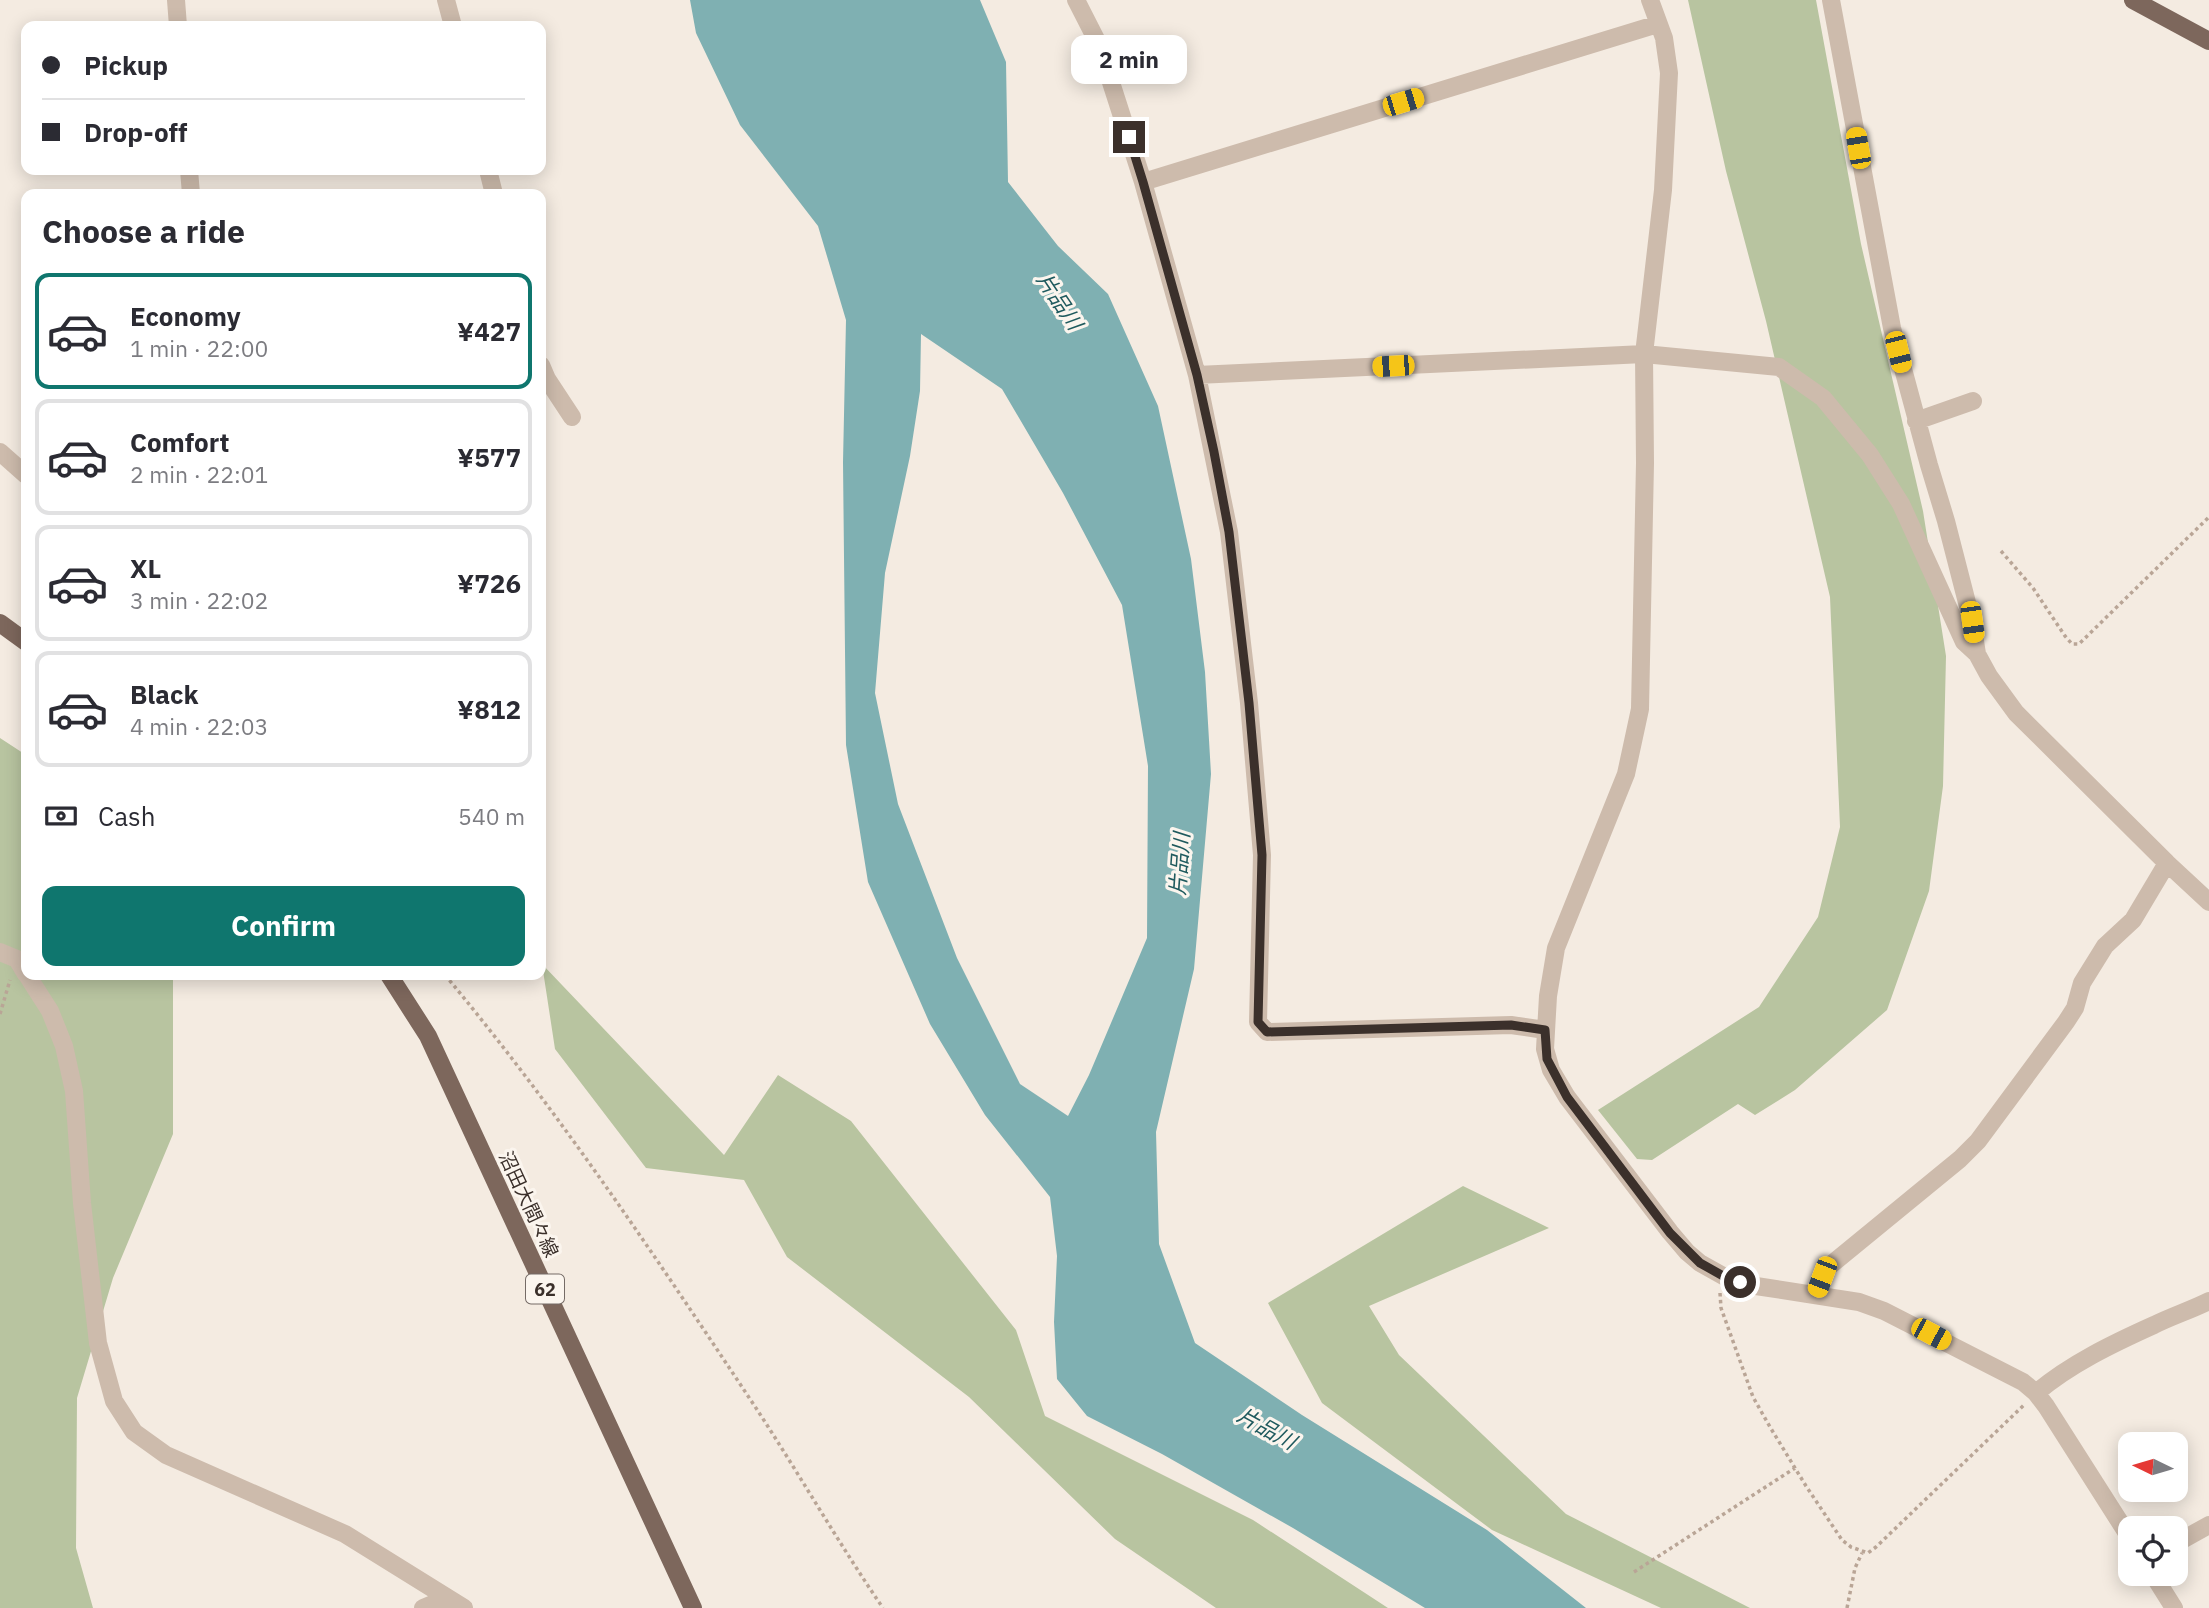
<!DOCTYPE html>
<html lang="en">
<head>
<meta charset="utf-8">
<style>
	:root { --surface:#fff; --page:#f2f2f3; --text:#2b2b33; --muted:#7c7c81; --line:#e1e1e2; --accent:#0f766e }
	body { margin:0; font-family:"IBM Plex Sans","Noto Sans JP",sans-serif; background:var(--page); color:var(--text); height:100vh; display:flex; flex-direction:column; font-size:26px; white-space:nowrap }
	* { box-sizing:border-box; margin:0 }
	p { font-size:23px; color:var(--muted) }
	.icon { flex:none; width:38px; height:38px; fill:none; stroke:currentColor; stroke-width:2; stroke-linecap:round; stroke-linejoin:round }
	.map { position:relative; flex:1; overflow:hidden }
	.sheet { position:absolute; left:21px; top:189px; width:525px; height:791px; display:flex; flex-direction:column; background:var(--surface); border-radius:14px; box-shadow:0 4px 18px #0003 }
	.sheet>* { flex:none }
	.hud { position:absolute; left:21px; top:21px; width:525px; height:154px; border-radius:14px; box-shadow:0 4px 18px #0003; display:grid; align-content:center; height:154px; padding:0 21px; background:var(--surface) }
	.needle { width:46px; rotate:275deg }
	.controls { position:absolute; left:2118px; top:1432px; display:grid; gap:14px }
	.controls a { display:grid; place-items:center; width:70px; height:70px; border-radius:14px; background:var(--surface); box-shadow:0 4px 18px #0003; font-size:35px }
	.end { position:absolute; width:32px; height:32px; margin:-16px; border:9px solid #3b302b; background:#fff; box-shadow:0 0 0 4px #fff }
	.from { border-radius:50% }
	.bubble { position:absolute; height:49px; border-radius:14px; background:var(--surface); box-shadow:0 4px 18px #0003; font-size:23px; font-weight:800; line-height:49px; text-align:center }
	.car { position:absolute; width:21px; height:42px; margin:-21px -10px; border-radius:9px; box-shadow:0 0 5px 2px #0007; background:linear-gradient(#f5c518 24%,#345 0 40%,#f5c518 0 76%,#345 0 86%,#f5c518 0) }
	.hud b { display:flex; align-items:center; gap:24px; height:66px; font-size:26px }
	.hud b+b { border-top:2px solid var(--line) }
	.hud i { width:18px; height:18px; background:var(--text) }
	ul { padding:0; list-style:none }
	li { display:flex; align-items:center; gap:21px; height:116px; margin:0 14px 10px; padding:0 7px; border:4px solid var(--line); border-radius:14px }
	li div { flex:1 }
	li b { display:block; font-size:26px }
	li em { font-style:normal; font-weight:800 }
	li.selected { border-color:var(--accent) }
	li>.icon { width:63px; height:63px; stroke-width:1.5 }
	h2 { padding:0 21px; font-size:32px; line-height:84px }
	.pay { display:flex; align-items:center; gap:18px; height:77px; padding:0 21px; font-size:26px }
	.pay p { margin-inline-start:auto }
	.action { display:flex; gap:14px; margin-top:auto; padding:14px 21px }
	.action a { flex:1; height:80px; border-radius:14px; background:var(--accent); color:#fff; font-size:28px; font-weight:800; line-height:80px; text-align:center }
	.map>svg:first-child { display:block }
</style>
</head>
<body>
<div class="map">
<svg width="2209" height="1608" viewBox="0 0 2209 1608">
	<rect width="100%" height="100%" fill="#f4ebe1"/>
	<path fill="#b8c4a0" d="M1688 0H1816L1861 244 1923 511 1946 656 1943 786 1929 891 1887 1010 1795 1090 1755 1115 1738 1104 1652 1160 1637 1159 1598 1110 1759 1007 1818 917 1840 827 1830 597 1766 321 1726 171Z
		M0 738 26 755V975H173V1134L113 1278 77 1398 76 1548 93 1608H0Z
		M542 964 724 1155 778 1075 851 1121 1016 1330 1045 1416 1253 1520 1388 1608H1216L1115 1539 969 1397 787 1257 744 1180 646 1168 555 1049Z
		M1463 1186 1549 1228 1369 1306 1399 1355 1566 1514 1750 1608H1661L1492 1530 1322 1403 1268 1303Z"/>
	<path fill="#7fb0b2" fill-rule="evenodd" d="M690 0H980L1006 62 1008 182 1058 246 1108 294 1158 406 1191 559 1205 672 1211 774 1194 969 1156 1132 1159 1244 1195 1343 1302 1415 1487 1530 1586 1608H1425L1293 1528 1162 1454 1087 1416 1057 1379 1054 1322 1057 1256 1050 1197 985 1115 930 1024 868 882 846 745 843 462 846 320 818 226 740 125 696 33ZM921 334 1002 389 1063 493 1122 605 1148 766 1147 938 1089 1075 1068 1116 1020 1084 957 958 898 804 875 693 885 573 910 456 920 391Z"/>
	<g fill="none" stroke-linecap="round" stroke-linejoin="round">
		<path stroke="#b9a596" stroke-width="3.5" stroke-dasharray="3.5 3.5" stroke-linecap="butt" d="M2001 551 2033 588 2065 636 2072 644H2079L2209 517
			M445 975C557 1109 655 1256 752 1402 797 1470 837 1541 883 1608
			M0 1014 10 980
			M1720 1293 1721 1308 1753 1397 1770 1427 1806 1486 1842 1540 1851 1547 1868 1553 1876 1547 2025 1404
			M1634 1572 1795 1468
			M1847 1608 1855 1568 1862 1553"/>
		<path stroke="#cdbbac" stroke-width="18" d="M176 0 178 26
			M446 0 453 26
			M1076 0 1099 45 1143 182 1197 375 1229 532 1249 703 1262 855 1258 1022 1267 1032 1511 1025 1545 1030
			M1650 0 1664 38 1669 73 1663 190 1644 354 1645 463 1640 709 1626 774 1556 948 1548 996 1545 1049 1551 1070 1567 1097 1670 1232 1687 1252 1700 1263 1725 1277 1756 1286 1859 1302 1884 1311 2023 1382 2036 1393 2046 1406 2130 1538
			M1831 0 1892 328 1929 465 1946 521 1972 622 1977 654 1989 676 2016 713 2167 863 2209 902
			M189 170 191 194
			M488 170 494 194
			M1143 182 1658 24
			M541 365 547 379 572 417
			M1197 375 1644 354 1779 367 1823 398 1870 455 1901 504 1964 642 1977 654
			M1916 421 1973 401
			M0 452 26 475
			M0 952 17 959 26 974
			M27 975 50 1011 64 1046 74 1091 82 1203 98 1343 114 1401 134 1432 166 1455 345 1534 464 1608
			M1815 1295 1827 1268 1960 1159 1978 1141 2066 1022 2075 1008 2082 983 2105 946 2133 920 2167 863
			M2036 1393C2070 1364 2114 1343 2154 1325 2172 1316 2191 1310 2209 1301
			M2175 1544 2209 1525
			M2152 1573 2174 1608
			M423 1608 447 1598"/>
		<path stroke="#7d675c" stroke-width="18" d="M2133 0 2209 41
			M0 623 26 642
			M389 975 428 1036 693 1608"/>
	</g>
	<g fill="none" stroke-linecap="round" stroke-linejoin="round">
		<path stroke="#3b302b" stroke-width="9" d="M1129 137 1143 182 1197 375 1214 452 1229 532 1249 703 1262 855 1258 1022 1267 1032 1511 1025 1545 1030 1547 1059 1567 1097 1670 1233 1700 1263 1725 1277 1740 1282"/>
	</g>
	<g text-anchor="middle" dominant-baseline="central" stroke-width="6" stroke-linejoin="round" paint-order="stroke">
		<rect fill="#fbf5ee" stroke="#756b66" stroke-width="2" x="526" y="1274.5" width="38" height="29" rx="5"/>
		<g font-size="18" font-weight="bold" fill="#3b302b">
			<text x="545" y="1289">62</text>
		</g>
		<g font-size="19" fill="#3b302b" stroke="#fbf5ee">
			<text transform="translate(529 1204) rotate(65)">沼田大間々線</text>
		</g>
		<g font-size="21" font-style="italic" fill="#1f5a5e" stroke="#fbf5ee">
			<text transform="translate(1060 301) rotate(56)">片品川</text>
			<text transform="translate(1179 864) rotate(-86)">片品川</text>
			<text transform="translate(1267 1428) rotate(29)">片品川</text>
		</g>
	</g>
</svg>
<div class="controls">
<a><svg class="needle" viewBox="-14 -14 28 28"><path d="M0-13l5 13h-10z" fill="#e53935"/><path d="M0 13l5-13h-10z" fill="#7c7c81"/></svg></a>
<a><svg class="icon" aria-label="locate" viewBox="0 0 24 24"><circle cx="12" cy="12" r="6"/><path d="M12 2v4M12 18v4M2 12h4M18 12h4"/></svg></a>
</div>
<i class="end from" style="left:1740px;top:1282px"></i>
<i class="end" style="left:1129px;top:137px"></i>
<div class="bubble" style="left:1071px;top:35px;width:116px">2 min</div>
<i class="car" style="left:1403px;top:102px;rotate:73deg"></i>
<i class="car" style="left:1858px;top:148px;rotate:350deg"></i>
<i class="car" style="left:1898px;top:352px;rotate:166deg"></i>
<i class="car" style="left:1393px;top:366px;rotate:267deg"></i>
<i class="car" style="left:1972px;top:622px;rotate:172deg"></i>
<i class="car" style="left:1822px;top:1277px;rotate:201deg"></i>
<i class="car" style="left:1931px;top:1334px;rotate:118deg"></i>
<div class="hud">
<b><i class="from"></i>Pickup</b>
<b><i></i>Drop-off</b>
</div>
<section class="sheet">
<h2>Choose a ride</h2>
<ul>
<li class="selected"><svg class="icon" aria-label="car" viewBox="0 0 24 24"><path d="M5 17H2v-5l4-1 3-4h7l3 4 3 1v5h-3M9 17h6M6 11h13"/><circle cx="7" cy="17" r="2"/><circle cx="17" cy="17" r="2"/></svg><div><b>Economy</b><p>1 min · 22:00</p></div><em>¥427</em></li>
<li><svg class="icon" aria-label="car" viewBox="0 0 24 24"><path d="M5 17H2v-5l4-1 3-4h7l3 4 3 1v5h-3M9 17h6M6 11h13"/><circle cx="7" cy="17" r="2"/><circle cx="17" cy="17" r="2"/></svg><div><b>Comfort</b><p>2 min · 22:01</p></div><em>¥577</em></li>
<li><svg class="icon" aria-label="car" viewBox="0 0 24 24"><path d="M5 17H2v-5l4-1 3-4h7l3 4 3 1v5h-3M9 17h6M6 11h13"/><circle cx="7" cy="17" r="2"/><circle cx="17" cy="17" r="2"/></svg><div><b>XL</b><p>3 min · 22:02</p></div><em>¥726</em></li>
<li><svg class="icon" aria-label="car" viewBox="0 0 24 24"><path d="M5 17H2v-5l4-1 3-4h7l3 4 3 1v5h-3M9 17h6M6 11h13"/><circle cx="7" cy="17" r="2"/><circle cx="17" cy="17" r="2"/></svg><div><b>Black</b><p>4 min · 22:03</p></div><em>¥812</em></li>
</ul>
<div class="pay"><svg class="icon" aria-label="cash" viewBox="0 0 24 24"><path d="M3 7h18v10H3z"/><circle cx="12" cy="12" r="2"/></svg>Cash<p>540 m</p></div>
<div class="action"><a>Confirm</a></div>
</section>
</div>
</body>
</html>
